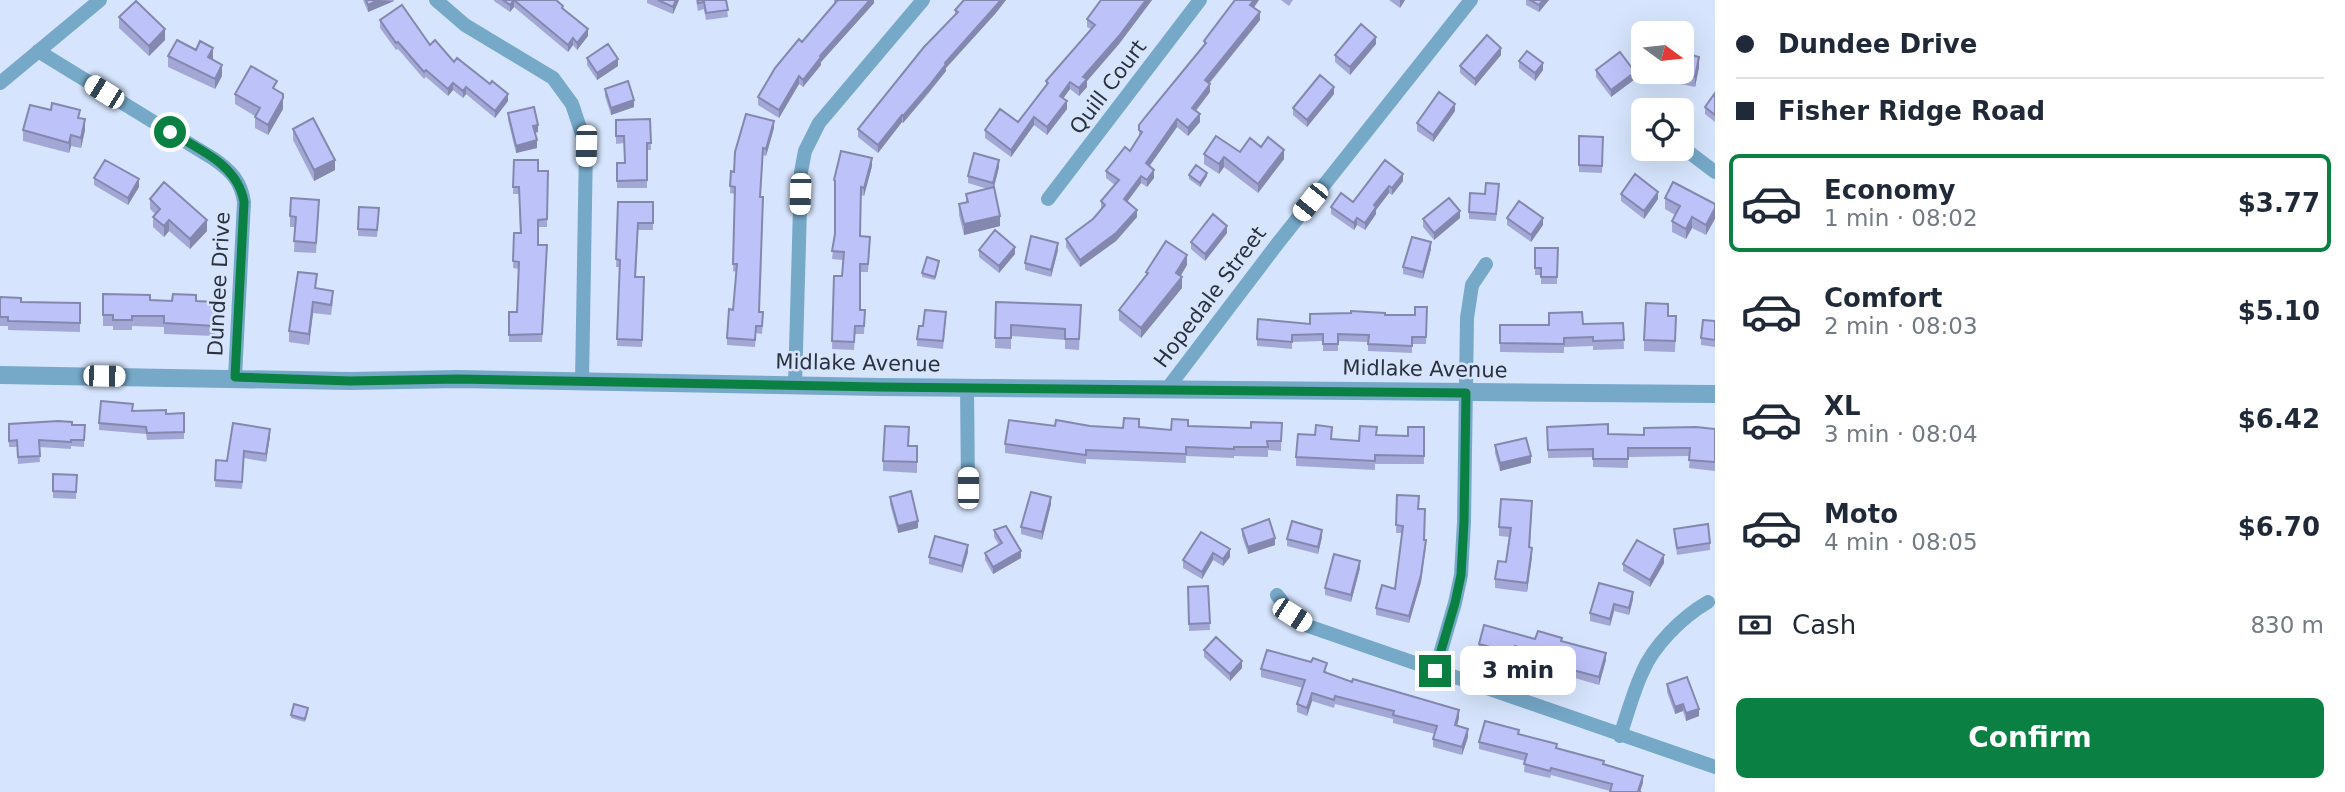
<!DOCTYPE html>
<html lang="en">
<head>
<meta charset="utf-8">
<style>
	:root { --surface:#fff; --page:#f2f2f3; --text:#1f2937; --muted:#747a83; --line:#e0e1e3; --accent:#0b8043 }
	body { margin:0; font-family:"DejaVu Sans",sans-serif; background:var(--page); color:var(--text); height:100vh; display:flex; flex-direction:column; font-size:26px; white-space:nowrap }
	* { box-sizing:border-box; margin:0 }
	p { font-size:23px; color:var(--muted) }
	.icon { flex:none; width:38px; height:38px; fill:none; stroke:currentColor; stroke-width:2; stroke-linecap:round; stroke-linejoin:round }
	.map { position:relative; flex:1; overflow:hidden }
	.details { display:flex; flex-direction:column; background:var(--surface); width:630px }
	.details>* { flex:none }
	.banner { display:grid; align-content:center; height:154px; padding:0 21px; background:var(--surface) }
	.needle { width:46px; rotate:105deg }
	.buttons { position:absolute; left:1631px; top:21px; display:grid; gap:14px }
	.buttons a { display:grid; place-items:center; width:63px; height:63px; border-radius:10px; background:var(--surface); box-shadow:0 7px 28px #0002; font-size:35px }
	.end { position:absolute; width:32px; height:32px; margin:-16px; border:9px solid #0b8043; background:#fff; box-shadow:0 0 0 4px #fff }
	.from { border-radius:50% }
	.bubble { position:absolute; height:49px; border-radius:10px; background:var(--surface); box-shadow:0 7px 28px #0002; font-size:23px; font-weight:800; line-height:49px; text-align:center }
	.car { position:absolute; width:21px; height:42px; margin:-21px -10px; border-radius:9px; box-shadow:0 0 5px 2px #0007; background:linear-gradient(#fff 24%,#345 0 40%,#fff 0 76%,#345 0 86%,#fff 0) }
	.banner b { display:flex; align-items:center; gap:24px; height:66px; font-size:26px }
	.banner b+b { border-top:2px solid var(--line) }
	.banner i { width:18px; height:18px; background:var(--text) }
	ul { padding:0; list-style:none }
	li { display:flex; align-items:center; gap:21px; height:98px; margin:0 14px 10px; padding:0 7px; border:4px solid transparent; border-radius:10px }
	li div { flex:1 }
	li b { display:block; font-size:26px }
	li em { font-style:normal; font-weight:800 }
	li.current { border-color:var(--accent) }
	li>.icon { width:63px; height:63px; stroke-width:1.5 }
	.pay { display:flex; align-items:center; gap:18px; height:77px; padding:0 21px; font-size:26px }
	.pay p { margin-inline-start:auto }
	.button { display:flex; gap:14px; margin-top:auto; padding:14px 21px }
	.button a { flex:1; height:80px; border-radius:10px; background:var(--accent); color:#fff; font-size:28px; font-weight:800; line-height:80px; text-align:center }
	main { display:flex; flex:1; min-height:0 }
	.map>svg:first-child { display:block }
</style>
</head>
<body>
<main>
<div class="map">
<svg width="1715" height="792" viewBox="0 0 1715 792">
	<rect width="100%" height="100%" fill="#d6e5fd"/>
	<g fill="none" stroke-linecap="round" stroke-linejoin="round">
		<path stroke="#76a8c8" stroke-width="14" d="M436 0 465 25 553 78 572 104 586 146 582 382
			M38 51 214 159C231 171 241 181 244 202L235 377
			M0 83 100 0
			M1682 147 1715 172
			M1048 199 1200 0
			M795 385 801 172 805 151 819 123 923 0
			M967 386 968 488
			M1167 389 1278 243 1471 0
			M1277 595 1292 615 1308 626 1715 767
			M1435 671 1455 603 1461 575 1464 522 1467 318 1472 285 1486 264
			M1620 736C1627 715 1633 693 1642 673 1653 646 1682 617 1708 602"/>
		<path stroke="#76a8c8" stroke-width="18" d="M0 375 350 381 458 379 879 387 1715 394"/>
	</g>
	<path fill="#a3a7d6" d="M363 0H394V1L368 12Z
		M494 0H556L563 10 588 36 577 50 573 45 568 52 514 7 510 12 494 1Z
		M647 0H679L673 14 647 3Z
		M696 0H726L728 17 706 20 704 9 698 11Z
		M834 0H874V3L821 62V65L803 87 799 84 779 118 758 105V97L802 42 834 4Z
		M964 0H1006L995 14 946 68V71L928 94 903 123 902 122 878 153 858 137V129L955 15V10Z
		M1101 0H1152L1119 44 1087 81V87L1079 96 1070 89 1063 98 1067 109 1047 135 1034 125 1011 157 985 138V130L1018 122 1046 86V81L1091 29 1087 27V19Z
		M1235 0H1259L1254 8 1260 20 1209 84 1210 92 1196 111 1200 122 1188 136 1177 127 1149 166 1154 178 1147 187 1141 183 1127 202 1137 217 1116 241 1080 267 1066 247V239L1093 219 1102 209 1101 208V201L1115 185 1106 178V171L1130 151 1139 137V125L1204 45V41Z
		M1281 0H1293L1289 6Z
		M1389 0H1405L1400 8Z
		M1526 0H1549L1539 12 1526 5Z
		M119 17 165 40 149 56 119 28Z
		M380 20 430 45 508 101 495 118 466 94 463 98 453 90 448 96 426 77 424 79 398 49 396 50 380 28Z
		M1376 44 1350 75 1335 62V55Z
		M1687 49 1686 54 1699 67 1695 87 1661 80V72H1682Z
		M1501 55 1475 86 1460 73V66Z
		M168 56 213 59 222 76 215 89 168 67Z
		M587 58 618 66 597 80 587 65Z
		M1519 61 1543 70 1535 81 1519 68Z
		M1596 70 1635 79 1611 97 1596 77Z
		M605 89 634 107 611 115 605 96Z
		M277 90 283 109 268 135 255 128V116L235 104V94Z
		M1715 93V122L1705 114V107Z
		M1334 94 1307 127 1293 115V108Z
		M1455 111 1433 142 1417 131V123Z
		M508 113 538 132 535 133 537 148 516 153 508 120Z
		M80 118 85 130 81 148 71 146 69 153 23 141V130Z
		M650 119 651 150H647V188H617V163H625L624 143 616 144V120Z
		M774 128 766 156 763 155 760 197 759 312 763 319 762 334 756 333 755 347 727 345V338L733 310 736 272 733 271 735 194 730 193 731 171 734 172Z
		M293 129 335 170 314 181 293 140Z
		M1579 136 1603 137 1602 173 1579 172Z
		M1261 147 1284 159 1258 193 1224 167 1219 174 1204 164V154L1240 152Z
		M514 160 538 171H548L547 227H538V245H547L542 342H509V312H517L519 269 513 268 514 233H520L519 194H513Z
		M1385 160 1403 181 1392 195 1389 193 1376 210V214L1365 230 1357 225 1354 230 1331 214V207L1353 202Z
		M872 166 864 196 861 195 860 236 870 245 868 272H860V310H865L864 334H855L854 350 832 349 834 276H842L843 260 832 259 835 234V189L834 188V180Z
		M999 167 994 188 1000 226 964 235 959 215V204L966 202V194L988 189 968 183V176Z
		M1189 175 1207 176 1200 187 1189 179Z
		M94 178 139 187 128 205 94 185Z
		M1499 191 1496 221 1469 219V212L1485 194Z
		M1621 194 1658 199 1644 219 1621 201Z
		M1665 198 1715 204 1706 235 1692 228 1686 239 1672 232V221L1675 215 1665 209Z
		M150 199 207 231 190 249 169 231 164 237 153 227V217L155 214 150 209Z
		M618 202H653V230H638L636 277H644L642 347 617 346 620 267H616Z
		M319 211 316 253 294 252 295 227H290V216Z
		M379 215 377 237 358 236V229Z
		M1460 218 1434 240 1423 227V219Z
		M1507 218 1543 225 1531 242 1507 225Z
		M1227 233 1205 261 1191 249V242Z
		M1535 248H1558L1557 284H1541V275H1535Z
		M1431 249 1423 279 1403 274V267Z
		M979 250 1015 254 999 273 979 257Z
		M1058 250 1051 277 1025 270V263Z
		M939 265 935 280 922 277V273Z
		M1187 265 1180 276 1182 288 1141 338 1119 320V310L1146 275V272Z
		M316 288 333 301 331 315 313 313 309 345 289 342V331Z
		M103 294 150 300 196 301 216 313 215 336 164 334V327L132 326V330H113V326H103Z
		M0 297 21 302 80 303V332L8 330V326H0Z
		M996 302 1081 305 1079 350 1065 349V340L1011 336V349L995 348Z
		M1427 307 1426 344H1412V353L1368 351V342L1338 341V351H1323V341L1292 342V349L1257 346V339L1310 324 1385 315H1415Z
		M1668 316 1676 327 1675 352 1644 351V340Z
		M946 319 943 349 917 346V339L923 326Z
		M1715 321V347L1701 345V338Z
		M1623 323 1624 349 1593 350V346L1564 347V353L1500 352V325H1549Z
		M133 411 166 414 184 413V439L147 440 146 434 99 430V423Z
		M1282 423 1281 451 1268 450V457L1234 456V458L1186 456V463L1086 459V464L1005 453V444L1055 426H1090L1171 430 1188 426 1251 428Z
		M9 424 85 425 84 447 71 446V449L39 447 40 462 18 464 17 447H9Z
		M1424 427V464H1375V470L1296 466V457L1315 435 1331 440 1359 441 1377 435 1408 436Z
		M1547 427 1608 434 1644 435 1715 429V471L1689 468 1690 456 1628 457V468L1593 467V457L1548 458Z
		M270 436 266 462 244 458 242 489 215 487 216 460 227 461Z
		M1495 445 1531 463 1500 471 1495 453Z
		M909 446H917V473L883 471V461Z
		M53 474 77 475 76 499 53 498Z
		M1397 495 1419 509 1426 547 1421 582 1409 623 1376 615V608L1395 589 1402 533H1396Z
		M890 497 918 528 898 533 890 504Z
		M1051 504 1042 540 1021 534V527Z
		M1532 510 1530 547 1532 557 1527 592 1495 588V579L1506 562 1509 537 1499 536V527Z
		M1242 529 1275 545 1248 554 1242 536Z
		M1674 529 1710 543V550L1677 555Z
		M994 530 1021 558 993 574 985 560V553L999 545 994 537Z
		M1201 532 1230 557 1223 566 1213 560 1202 579 1183 568V560Z
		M1322 537 1318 554 1287 546V539Z
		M968 552 962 573 929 564V557Z
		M1664 563 1650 587 1623 571V564Z
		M1360 568 1351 602 1325 595V588Z
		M1599 583 1633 599 1629 615 1614 611 1610 626 1590 621V613Z
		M1208 586 1210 630 1189 631 1188 587Z
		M1535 639 1562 641 1606 660 1599 685 1554 672 1553 675 1539 670 1540 660 1515 653 1513 660 1479 651V644Z
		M1204 650 1242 668 1230 681 1204 657Z
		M1261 669 1327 671 1326 673 1459 718 1457 726 1468 737 1462 755 1433 747V739L1435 734 1393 723V719L1335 704 1334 708 1312 701 1307 716 1297 712V704L1303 688 1261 677Z
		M1667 684 1699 716 1686 721 1683 711 1675 714 1667 692Z
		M308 712 305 722 291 718V715Z
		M1519 734 1557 749 1604 764 1643 783 1610 791 1551 775 1550 778 1524 772 1525 761 1479 749V742Z"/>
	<path fill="#8488ae" d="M378 0 394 1 368 12V5Z
		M514 0V7L510 12V5Z
		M676 0H679L673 14V7Z
		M870 0H874V3L821 62V65L803 87V80L820 56Z
		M1001 0H1006L995 14 946 68V71L903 123V116L945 63Z
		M1146 0H1152L1119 44 1087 81V87L1079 96V88L1083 77Z
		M1254 0H1259L1250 12V5Z
		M1400 0H1405L1400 8Z
		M1543 0H1549L1539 12V5Z
		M1260 12V20L1205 88V80Z
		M165 29V40L149 56V46Z
		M588 29V36L577 50V43Z
		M1376 37V44L1350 75V67Z
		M573 38V45L568 52V45Z
		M213 48V59L208 68V57Z
		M1501 48V55L1475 86V79Z
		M1699 57V67L1695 87V77Z
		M618 59V66L597 80V73Z
		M1543 63V70L1535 81V73Z
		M222 65V76L215 89V79Z
		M1635 72V79L1611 97V90Z
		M799 76V84L779 118V110Z
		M1070 82V89L1060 103V96Z
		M453 83V90L448 96V89Z
		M1210 84V92L1192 115V108Z
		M466 87V94L463 98V91Z
		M1334 87V94L1307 127V120Z
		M508 94V101L495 118V111Z
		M283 98V109L268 135V125Z
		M634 100V107L611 115V108Z
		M1067 101V109L1047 135V127Z
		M1455 104V111L1433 142V135Z
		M1200 114V122L1188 136V128Z
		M902 115V122L878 153V145Z
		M1034 117V125L1011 157V150Z
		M85 119V130L81 148V138Z
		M1177 119V127L1146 171V163Z
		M774 121V128L766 156V149Z
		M538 125V132L533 133V126Z
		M71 135V146L69 153V143Z
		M537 140V148L516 153V146Z
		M1284 150V159L1258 193V184Z
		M1224 157V167L1219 174V164Z
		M872 158V166L864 196V188Z
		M335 160V170L314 181V170Z
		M999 160V167L993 190V183Z
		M1154 170V178L1147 187V180Z
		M1207 173V176L1200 187V183Z
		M1403 174V181L1392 195V188Z
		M1141 176V183L1124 206V199Z
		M139 179V187L128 205V198Z
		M1389 186V193L1376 210V214L1365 230V223L1374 205Z
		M1658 192V199L1644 219V211Z
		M1715 208V219L1706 235V225Z
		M1137 210V217L1116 241 1080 267V260Z
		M1460 211V218L1434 240V233Z
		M1000 216V226L964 235V224Z
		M1692 217V228L1686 239V229Z
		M1357 218V225L1354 230V223Z
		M1543 218V225L1531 242V235Z
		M169 220V231L164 237V226Z
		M207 220V231L190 249V239Z
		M1227 226V233L1205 261V254Z
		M1431 242V249L1423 279V272Z
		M1058 243V250L1051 277V270Z
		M1015 247V254L999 273V266Z
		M1187 255V265L1176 284V273Z
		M1182 277V288L1141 338V328Z
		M313 302V313L309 345V334Z
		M270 429V436L266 462V454Z
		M1531 456V463L1500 471V463Z
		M1051 497V504L1042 540V532Z
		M918 521V528L898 533V526Z
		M1322 530V537L1318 554V547Z
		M1275 538V545L1248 554V547Z
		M1426 540 1421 582 1409 623V616Z
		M968 545V552L962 573V566Z
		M1532 548V557L1527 592V583Z
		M1230 549V557L1223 566V559Z
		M1021 551V558L993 574V567Z
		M1213 553V560L1202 579V572Z
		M1664 555V563L1650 587V580Z
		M1360 561V568L1351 602V595Z
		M1633 592V599L1629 615V608Z
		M1614 604V611L1610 626V619Z
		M1606 653V660L1599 685V677Z
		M1242 661V668L1230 681V674Z
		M1312 693V701L1307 716V708Z
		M1683 704V711L1675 714V707Z
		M1699 709V716L1686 721V713Z
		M1459 710V718L1455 733V725Z
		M1468 729V737L1462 755V747Z
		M1643 776V783L1640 792H1638Z"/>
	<path fill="#bdc2f9" stroke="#8488ae" stroke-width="2" d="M366 0H378L368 5Z
		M503 0H514L510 5Z
		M514 0H556L563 6 562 8 588 29 577 43 573 38 568 45Z
		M658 0H676L673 7Z
		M698 0H726L728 10 706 13 704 2 698 3Z
		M836 0H870L820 56 821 57 803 80 799 76 779 110 758 97 775 68 799 39 802 42 837 1Z
		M964 0H1001L945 63 946 64 928 87 903 116 902 115 878 145 858 129 924 47 958 12 955 10Z
		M1101 0H1146L1119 36 1083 77 1087 79 1079 88 1070 82 1060 96 1067 101 1047 127 1034 117 1011 150 985 130 1000 109 1018 122 1048 83 1046 81 1095 25 1087 19Z
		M1235 0H1254L1250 5 1260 12 1205 80 1210 84 1192 108 1200 114 1188 128 1177 119 1146 163 1154 170 1147 180 1141 176 1124 199 1137 210 1116 233 1080 260 1066 239 1093 219 1105 205 1101 201 1119 180 1106 171 1125 147 1130 151 1142 132 1139 130V125L1146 116 1206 43 1204 41Z
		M1530 0H1543L1539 5Z
		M136 1 165 29 149 46 119 17Z
		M402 5 430 45 435 40 454 62 457 58 490 84 492 81 508 94 495 111 466 87 463 91 453 83 448 89 426 70 424 72 398 42 396 43 380 20Z
		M1361 24 1376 37 1350 67 1335 55Z
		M1487 35 1501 48 1475 79 1460 66Z
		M1682 37 1687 38 1684 53 1699 57 1695 77 1671 72H1682Z
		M177 40 196 50 200 41 213 48 208 57 222 65 215 79 168 56Z
		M608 44 618 59 597 73 587 58Z
		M1527 51 1543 63 1535 73 1519 61Z
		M1620 52 1635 72 1611 90 1596 70Z
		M251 66 277 81 273 88 283 94V98L268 125 255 117 260 108 235 94Z
		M1320 75 1334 87 1307 120 1293 108Z
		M628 81 634 100 611 108 605 89Z
		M1439 92 1455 104 1433 135 1417 123Z
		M1715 93V115L1705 107Z
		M52 103 80 110 78 118 85 119 81 138 71 135 69 143 23 130 30 105 51 110Z
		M534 107 538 125 533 126 537 140 516 146 508 113Z
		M746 114 774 121 766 149 763 148 760 197H763L759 312H763L762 326H756L755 340 727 338 729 309 733 310 737 264H733L735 187 730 186 731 171 734 172 735 152Z
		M313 118 335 160 314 170 293 129Z
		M650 119 651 143H647V180L617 181V163H625L624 136H616V120Z
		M1216 136 1240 152 1250 138 1261 147 1268 137 1284 150 1258 184 1224 157 1219 164 1204 154Z
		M1579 136 1603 137 1602 166 1579 165Z
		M841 151 872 158 864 188 861 187 860 236 870 237 868 264H860V310H865L864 326H855L854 342 832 341 834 276H842L844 252 832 251 835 234V181L834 180Z
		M974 153 999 160 993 183 968 176Z
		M105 160 139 179 128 198 94 178Z
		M514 160H538V171H548L547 219 538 220V245H547L542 334 509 335V312H517L519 262 513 261 514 233H521L519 187H513Z
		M1385 160 1403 174 1392 188 1389 186 1374 205 1376 207 1365 223 1357 218 1354 223 1331 207 1341 193 1353 202Z
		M1196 165 1207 173 1200 183 1189 175Z
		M1635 174 1658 192 1644 211 1621 194Z
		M164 182 207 220 190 239 169 220 164 226 153 217 160 209 150 199Z
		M1673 182 1715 204V208L1706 225 1692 217 1686 229 1672 221 1680 206 1665 198Z
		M1486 183 1499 184 1496 214 1469 212 1470 193 1485 194Z
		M994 187 1000 216 964 224 959 204 968 202 966 194Z
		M291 198 319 200 316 243 294 241 296 217 290 216Z
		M1449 198 1460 211 1434 233 1423 219Z
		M1519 201 1543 218 1531 235 1507 218Z
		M618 202H653V223H638L635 277H644L642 340 617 339 620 260 616 259Z
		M359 207 379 208 377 230 358 229Z
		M1213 214 1227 226 1205 254 1191 242Z
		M995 230 1015 247 999 266 979 250Z
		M1031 236 1058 243 1051 270 1025 263Z
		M1412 237 1431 242 1423 272 1403 267Z
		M1166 241 1187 255 1176 273 1182 277 1141 328 1119 310 1148 273 1146 272Z
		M1535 248H1558L1557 277H1541V268H1535Z
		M927 257 939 261 935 277 922 273Z
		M298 272 317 274 315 288 333 291 331 305 313 302 309 334 289 331Z
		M103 294 150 295V300L172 301 173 294 196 295V301L216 302 215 326 164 323V316H132V320H113V315H103Z
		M0 297 21 298V302L80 303V323L8 321V317H0Z
		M996 302 1081 305 1079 339H1065V329L1011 325V338H995Z
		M1646 303 1668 304V316H1676L1675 341 1644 340Z
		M1415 307H1427L1426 337H1412V346L1368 344 1369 335 1338 334V344H1323V334L1292 335V342L1257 339 1258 319 1310 324V314L1351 313V311L1385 313V315H1415Z
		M925 310 946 312 943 341 917 339 919 326H923Z
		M1582 312 1583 324 1623 323 1624 340 1593 341V337L1564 338V344L1500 343V325H1549V313Z
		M1703 320 1715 321V340L1701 338Z
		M101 401 133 404 132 411 166 410V414L184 413V432L147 433 146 427 99 423Z
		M1124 418 1139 419V427L1171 430 1172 419 1188 420V426L1251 428V422L1282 423 1281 441H1267L1268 447H1234V449L1186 447V454L1086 450V455L1005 444 1009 420 1055 426 1056 420 1090 426 1123 428Z
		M58 421 72 422V425H85L84 440H71V442L39 440 40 456 18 457 17 440 9 441V424Z
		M233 423 270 429 266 454 244 451 242 482 215 480 216 460 227 461Z
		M1608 424V434L1644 435V428L1696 427 1715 429V462L1689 460 1690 448H1628V459H1593V449L1548 450 1547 427Z
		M1316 425 1332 427 1331 439 1359 441 1360 426 1377 427 1376 435 1408 436V427H1424V456L1375 455V461L1296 457 1298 434 1315 435Z
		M885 426 909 427 908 446H917V462L883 461Z
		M1526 438 1531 456 1500 463 1495 445Z
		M53 474 77 475 76 492 53 491Z
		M911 491 918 521 898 526 890 497Z
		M1031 492 1051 497 1042 532 1021 527Z
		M1397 495 1419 496 1418 509H1425L1424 540H1426L1421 575 1409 616 1376 608 1382 585 1395 589 1403 526 1396 525Z
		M1501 499 1532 501 1529 547 1532 548 1527 583 1495 579 1498 561 1506 562 1511 528 1499 527Z
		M1269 519 1275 538 1248 547 1242 529Z
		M1292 521 1322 530 1318 547 1287 539Z
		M1708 524 1710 543 1677 548 1674 529Z
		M1006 526 1021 551 993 567 985 553 1002 543 994 530Z
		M1201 532 1230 549 1223 559 1213 553 1202 572 1183 560Z
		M935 536 968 545 962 566 929 557Z
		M1637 540 1664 555 1650 580 1623 564Z
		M1334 554 1360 561 1351 595 1325 588Z
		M1599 583 1633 592 1629 608 1614 604 1610 619 1590 613Z
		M1208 586 1210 623 1189 624 1188 587Z
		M1484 625 1535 639 1538 631 1562 638 1561 641 1606 653 1599 677 1554 665 1553 668 1539 663 1542 654 1515 646 1513 653 1479 644Z
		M1216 637 1242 661 1230 674 1204 650Z
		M1267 650 1311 662 1313 658 1327 663 1324 672 1352 682 1353 679 1459 710 1455 725 1468 729 1462 747 1433 739 1437 726 1393 715 1394 711 1335 696 1334 700 1312 693 1307 708 1297 704 1305 680 1261 669Z
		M1687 677 1699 709 1686 713 1683 704 1675 707 1667 684Z
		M294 704 308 708 305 719 291 715Z
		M1485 721 1519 730 1518 734 1557 744 1556 748 1604 761 1603 764 1643 776 1638 791 1641 792H1610L1612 784 1551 768 1550 771 1524 764 1527 754 1479 742Z"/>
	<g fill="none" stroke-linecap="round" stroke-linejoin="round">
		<path stroke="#0b8043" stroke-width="9" d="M170 132C200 150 238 165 244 202L235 377 350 381 458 379 879 387 1466 393 1464 522 1461 575 1455 603 1435 671"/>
	</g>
	<g text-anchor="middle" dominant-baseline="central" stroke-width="5" stroke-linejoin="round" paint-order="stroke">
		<g font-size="21" fill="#2b323e" stroke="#d6e5fd">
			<text transform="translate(1108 87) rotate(-53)">Quill Court</text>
			<text transform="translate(219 284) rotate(-87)">Dundee Drive</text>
			<text transform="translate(1210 297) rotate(-53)">Hopedale Street</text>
			<text transform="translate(858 363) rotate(1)">Midlake Avenue</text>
			<text transform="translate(1425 369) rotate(1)">Midlake Avenue</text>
		</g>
	</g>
</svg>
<div class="buttons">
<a><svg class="needle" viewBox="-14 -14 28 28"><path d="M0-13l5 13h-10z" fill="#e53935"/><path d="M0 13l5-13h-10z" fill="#747a83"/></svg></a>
<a><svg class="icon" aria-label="locate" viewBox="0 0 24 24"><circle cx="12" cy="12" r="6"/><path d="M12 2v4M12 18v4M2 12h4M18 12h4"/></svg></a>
</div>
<i class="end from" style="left:170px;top:132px"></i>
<i class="end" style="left:1435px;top:671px"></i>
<div class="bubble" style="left:1460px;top:646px;width:116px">3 min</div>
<i class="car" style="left:104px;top:92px;rotate:302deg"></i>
<i class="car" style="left:586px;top:146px;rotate:181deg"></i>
<i class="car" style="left:800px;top:194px;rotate:182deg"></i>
<i class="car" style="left:1310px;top:202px;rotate:219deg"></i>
<i class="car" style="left:104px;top:376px;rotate:91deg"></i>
<i class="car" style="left:968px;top:488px;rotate:0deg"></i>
<i class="car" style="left:1292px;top:615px;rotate:123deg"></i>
</div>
<section class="details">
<div class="banner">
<b><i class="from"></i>Dundee Drive</b>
<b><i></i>Fisher Ridge Road</b>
</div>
<ul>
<li class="current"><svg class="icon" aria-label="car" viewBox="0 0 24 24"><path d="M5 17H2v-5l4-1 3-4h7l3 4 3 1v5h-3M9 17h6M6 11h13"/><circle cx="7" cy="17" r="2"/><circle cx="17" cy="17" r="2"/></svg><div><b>Economy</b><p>1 min · 08:02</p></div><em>$3.77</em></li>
<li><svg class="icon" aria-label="car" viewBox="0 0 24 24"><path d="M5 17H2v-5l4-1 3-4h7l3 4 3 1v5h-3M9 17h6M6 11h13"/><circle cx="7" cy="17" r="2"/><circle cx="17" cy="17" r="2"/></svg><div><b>Comfort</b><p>2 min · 08:03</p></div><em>$5.10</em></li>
<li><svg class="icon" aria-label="car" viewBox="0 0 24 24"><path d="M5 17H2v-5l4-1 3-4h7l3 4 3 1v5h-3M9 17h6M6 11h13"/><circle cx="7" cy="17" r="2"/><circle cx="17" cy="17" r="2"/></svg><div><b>XL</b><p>3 min · 08:04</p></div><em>$6.42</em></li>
<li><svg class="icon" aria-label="car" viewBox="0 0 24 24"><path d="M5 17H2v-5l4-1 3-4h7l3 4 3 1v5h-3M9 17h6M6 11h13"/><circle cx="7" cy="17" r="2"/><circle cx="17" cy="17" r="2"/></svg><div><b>Moto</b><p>4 min · 08:05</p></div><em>$6.70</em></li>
</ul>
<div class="pay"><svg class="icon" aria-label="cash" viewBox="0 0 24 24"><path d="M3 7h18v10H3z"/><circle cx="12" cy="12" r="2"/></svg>Cash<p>830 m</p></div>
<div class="button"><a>Confirm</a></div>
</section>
</main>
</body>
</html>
